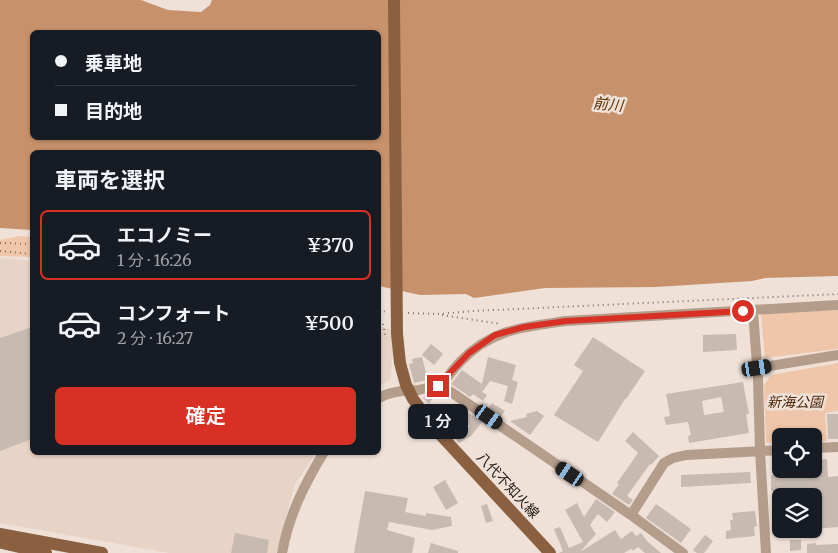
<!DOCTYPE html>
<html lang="ja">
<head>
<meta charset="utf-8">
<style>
	:root { --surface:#171b24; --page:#242831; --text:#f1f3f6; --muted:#9ea1a6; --line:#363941; --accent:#d93025 }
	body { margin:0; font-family:Merriweather,"Noto Sans JP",serif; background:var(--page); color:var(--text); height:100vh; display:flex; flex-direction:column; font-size:19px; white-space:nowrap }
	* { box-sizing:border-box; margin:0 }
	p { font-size:16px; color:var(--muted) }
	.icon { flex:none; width:28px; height:28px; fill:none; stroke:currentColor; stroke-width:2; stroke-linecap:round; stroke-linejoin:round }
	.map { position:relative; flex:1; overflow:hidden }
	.side { position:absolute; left:30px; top:150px; width:351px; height:305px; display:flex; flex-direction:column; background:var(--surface); border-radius:8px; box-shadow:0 1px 4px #0004 }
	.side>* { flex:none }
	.guide { position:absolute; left:30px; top:30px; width:351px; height:110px; border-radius:8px; box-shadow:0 1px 4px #0004; display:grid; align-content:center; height:110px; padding:0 25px; background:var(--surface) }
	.buttons { position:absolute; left:772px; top:428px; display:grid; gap:10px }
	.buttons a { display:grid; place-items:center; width:50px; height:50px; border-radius:8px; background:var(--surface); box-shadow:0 1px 4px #0004; font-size:25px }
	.end { position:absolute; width:22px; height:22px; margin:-11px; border:6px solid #d93025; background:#fff; box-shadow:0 0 0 2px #fff }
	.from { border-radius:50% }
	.bubble { position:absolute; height:35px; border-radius:8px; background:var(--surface); box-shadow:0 1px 4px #0004; font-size:16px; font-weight:600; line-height:35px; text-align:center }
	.car { position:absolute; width:15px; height:30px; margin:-15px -8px; border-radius:6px; box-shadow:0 0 4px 1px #0007; background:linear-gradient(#222 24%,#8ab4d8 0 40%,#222 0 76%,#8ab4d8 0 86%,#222 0) }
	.guide b { display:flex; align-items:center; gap:18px; height:48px; font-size:19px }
	.guide b+b { border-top:1px solid var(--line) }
	.guide i { width:12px; height:12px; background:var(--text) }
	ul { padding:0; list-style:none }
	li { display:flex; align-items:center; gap:15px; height:70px; margin:0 10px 8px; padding:0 15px; border:2px solid transparent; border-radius:8px }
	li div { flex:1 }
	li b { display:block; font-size:19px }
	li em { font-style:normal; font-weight:600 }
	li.selected { border-color:var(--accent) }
	li>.icon { width:45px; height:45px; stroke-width:1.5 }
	h2 { padding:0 25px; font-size:22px; line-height:60px }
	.cta { display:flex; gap:10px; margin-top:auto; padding:10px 25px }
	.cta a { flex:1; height:58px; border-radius:8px; background:var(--accent); color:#fff; font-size:20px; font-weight:600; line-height:58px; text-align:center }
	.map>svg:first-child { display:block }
</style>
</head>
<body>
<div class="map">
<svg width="838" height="553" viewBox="0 0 838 553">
	<rect width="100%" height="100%" fill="#efe1d8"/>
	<path fill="#e8d4c6" d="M0 258 32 261V452L316 453 295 484 276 553H169L0 523Z
		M379 326 395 331 390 380 379 387Z"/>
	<path fill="#efc6a9" d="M20 236 32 237V257L0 256V240Z
		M838 310V349L765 358 761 314Z
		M838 363V411L825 413 827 441 814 442V436H781V443H766L764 385 771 375Z"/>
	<path fill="#c7926b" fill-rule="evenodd" d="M0 0H141L168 10 201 12 210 5 212 0H838V276L765 278 752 281 656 287 545 288 474 298 466 294 420 295 379 286V152H32V230L0 228ZM32 32H379V138H32Z"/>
	<path fill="#c6bab1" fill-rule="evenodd" d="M32 327V439L0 451V338Z
		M736 334 737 350 703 352V335Z
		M593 337 645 371 626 399H625L598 442 554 415 583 371 574 365Z
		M431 344 443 354 434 365 422 355Z
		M422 357 428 380 414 383 409 364 413 363 412 359Z
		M488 357 516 365 512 380 518 382 512 404 504 401 508 386 490 381 482 392 487 395 483 401 473 394 470 397 451 384 462 370 482 384Z
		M743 382 749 414H746L749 433 689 443 688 436 691 435 688 422 666 425 664 417 670 416 666 394ZM721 397 724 412 704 415 702 401Z
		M436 393 429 404 423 398 425 396Z
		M492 403 505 411 500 417 488 409Z
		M461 407 482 422 471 436 459 443 456 439 470 426 455 415Z
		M537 411 544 416 530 435 510 421 527 417 526 414Z
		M827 414H838V439H828Z
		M633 432 659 456 651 465 650 464 627 496 633 500 629 505 612 494 619 484 617 483 638 453 625 441Z
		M827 459 828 477 838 476V527L814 529V496H782V491H771V475H780V469H815L814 460Z
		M750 472 751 483 681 487V475Z
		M445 480 458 503 446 510 433 487Z
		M365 491 408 498 405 512 426 516V513L451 517 452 526 432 530 389 522 387 530 415 538 412 553H354Z
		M596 499 615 512 607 522 598 514 590 525 596 534 580 552 615 530 621 539 632 531 636 536 641 533 647 541 661 553H645L638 547 633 551 631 549 624 553H559L563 551 554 529 560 527 569 548 583 542 565 510 577 503 584 517Z
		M487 504 493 521 486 523 481 506Z
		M656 504 691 529 681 543 646 518Z
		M755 511 757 526 754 527 755 536 726 539V531L731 530 730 520H733L732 513Z
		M235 533 269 540 267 553H231Z
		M705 535 713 541 704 553H697L693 550Z
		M790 540H801V550L790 551Z
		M431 543 458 551V553H428Z
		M816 543V545L838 544V553H807V544Z"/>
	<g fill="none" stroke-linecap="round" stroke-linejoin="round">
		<path stroke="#7c726d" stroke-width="2" stroke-dasharray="1 4" stroke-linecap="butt" d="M0 243 32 244
			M0 251 32 254
			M379 310 386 312
			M408 313 437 314 474 311 838 294
			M442 315 501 324
			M379 321 383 324 386 339"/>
		<path stroke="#b59d8b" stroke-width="10" d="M753 311 758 379 760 451 766 553
			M757 368 838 355
			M442 386C447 376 453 370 460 362 491 329 524 327 566 321L838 305
			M379 398C391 391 405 391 418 390 426 389 434 385 442 386L631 515 683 553
			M814 448 838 447
			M631 515 664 463 673 458 686 455 781 450
			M282 553C289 515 304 485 324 452"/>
		<path stroke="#8a6041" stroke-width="12" d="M394 0 397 334 400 363 406 385 413 399 436 430 550 553
			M0 534 102 553
			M2 543 46 553"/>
	</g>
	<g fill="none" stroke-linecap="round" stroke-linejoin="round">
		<path stroke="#d93025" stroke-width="6" d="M438 386H442L447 376 469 353 495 335 524 327 566 321 743 311"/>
	</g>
	<g text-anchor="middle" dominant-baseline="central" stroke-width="5" stroke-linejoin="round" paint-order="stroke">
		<g font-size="14" font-style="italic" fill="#4c2809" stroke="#efe1d8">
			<text x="795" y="402">新海公園</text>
		</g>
		<g font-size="14" fill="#1c1714" stroke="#efe1d8">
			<text transform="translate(508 485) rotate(47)">八代不知火線</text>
		</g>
		<g font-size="15" font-style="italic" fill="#623000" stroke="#efe1d8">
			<text transform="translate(608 104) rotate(6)">前川</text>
		</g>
	</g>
</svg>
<div class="buttons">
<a><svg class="icon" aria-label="locate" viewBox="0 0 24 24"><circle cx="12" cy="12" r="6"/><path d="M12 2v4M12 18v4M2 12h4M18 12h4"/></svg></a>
<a><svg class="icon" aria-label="layers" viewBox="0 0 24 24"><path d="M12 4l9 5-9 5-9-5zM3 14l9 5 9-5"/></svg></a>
</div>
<i class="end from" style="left:743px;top:311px"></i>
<i class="end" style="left:438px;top:386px"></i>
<div class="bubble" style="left:408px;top:404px;width:60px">1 分</div>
<i class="car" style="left:757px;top:368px;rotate:81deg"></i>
<i class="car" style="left:489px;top:417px;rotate:125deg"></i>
<i class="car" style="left:570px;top:474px;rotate:304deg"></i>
<div class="guide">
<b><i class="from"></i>乗車地</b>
<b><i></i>目的地</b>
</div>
<section class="side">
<h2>車両を選択</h2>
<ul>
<li class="selected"><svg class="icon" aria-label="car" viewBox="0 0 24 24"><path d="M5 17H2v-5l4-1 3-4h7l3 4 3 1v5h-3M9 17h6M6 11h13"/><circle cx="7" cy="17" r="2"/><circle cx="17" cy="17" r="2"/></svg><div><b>エコノミー</b><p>1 分 · 16:26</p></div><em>¥370</em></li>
<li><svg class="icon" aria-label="car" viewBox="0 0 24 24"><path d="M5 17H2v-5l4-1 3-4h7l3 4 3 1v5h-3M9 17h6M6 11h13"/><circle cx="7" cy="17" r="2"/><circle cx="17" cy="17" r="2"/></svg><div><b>コンフォート</b><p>2 分 · 16:27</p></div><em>¥500</em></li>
</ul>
<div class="cta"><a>確定</a></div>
</section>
</div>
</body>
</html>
